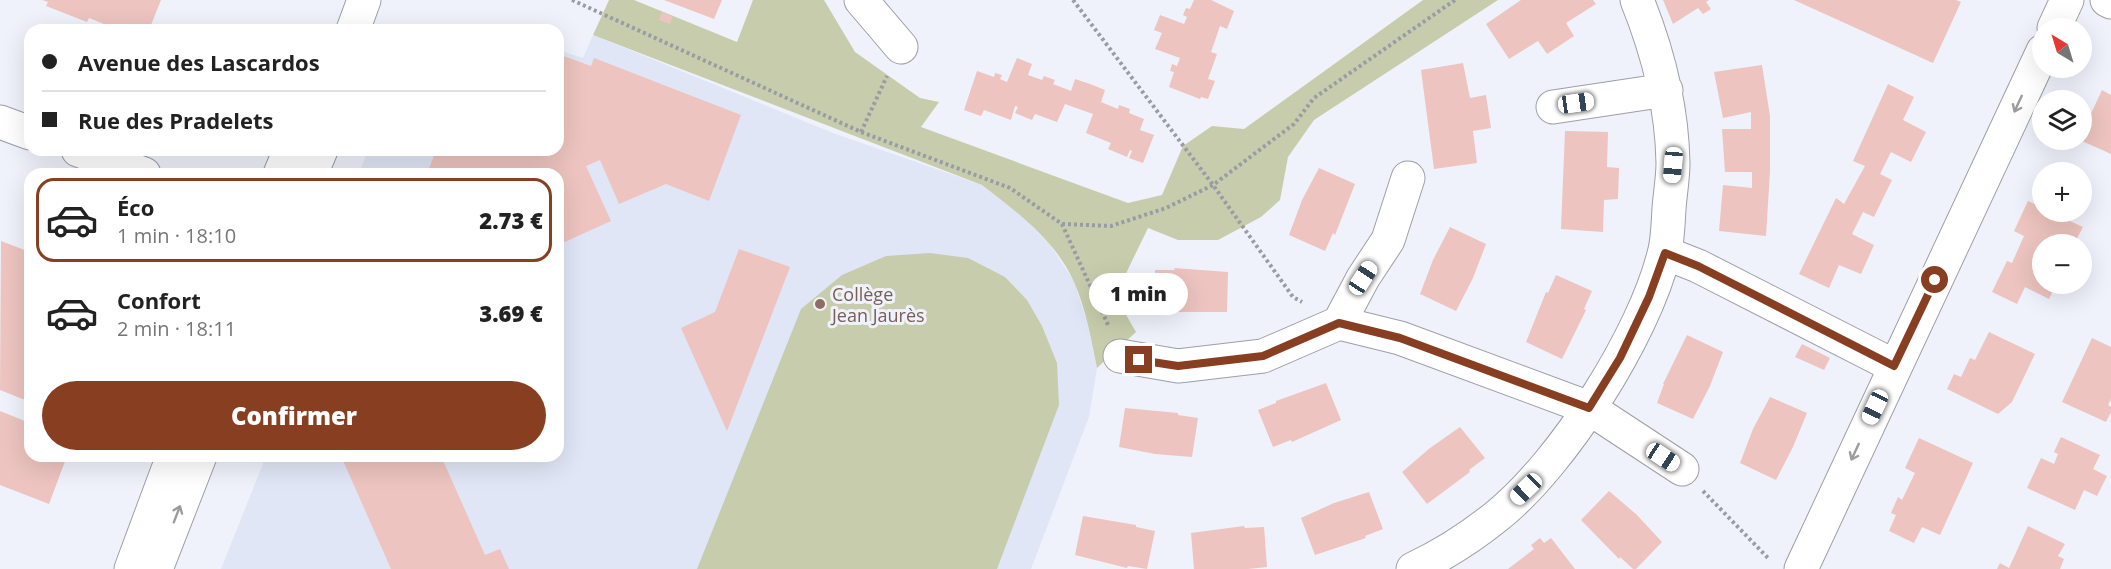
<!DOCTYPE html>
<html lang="fr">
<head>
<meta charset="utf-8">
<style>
	:root { --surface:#fff; --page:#f6f6f6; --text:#222; --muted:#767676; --line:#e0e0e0; --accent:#873e21 }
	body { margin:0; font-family:"Open Sans",sans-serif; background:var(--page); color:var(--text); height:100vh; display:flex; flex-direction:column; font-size:22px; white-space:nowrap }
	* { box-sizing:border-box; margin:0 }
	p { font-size:20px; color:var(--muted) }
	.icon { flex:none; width:33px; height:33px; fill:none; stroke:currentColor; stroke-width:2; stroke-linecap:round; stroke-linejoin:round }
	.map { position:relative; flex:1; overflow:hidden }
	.sheet { position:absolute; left:24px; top:168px; width:540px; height:294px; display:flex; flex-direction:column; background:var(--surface); border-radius:18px; box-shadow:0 6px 24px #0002 }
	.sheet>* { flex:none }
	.hud { position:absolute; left:24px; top:24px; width:540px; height:132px; border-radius:18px; box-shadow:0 6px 24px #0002; display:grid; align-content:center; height:132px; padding:0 18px; background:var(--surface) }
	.needle { width:39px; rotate:322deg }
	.tools { position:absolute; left:2032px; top:18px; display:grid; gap:12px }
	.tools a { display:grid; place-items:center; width:60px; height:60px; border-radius:50%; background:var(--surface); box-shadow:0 6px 24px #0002; font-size:30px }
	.end { position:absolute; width:27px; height:27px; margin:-14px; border:8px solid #873e21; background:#fff; box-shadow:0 0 0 3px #fff }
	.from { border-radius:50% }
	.bubble { position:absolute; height:42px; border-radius:21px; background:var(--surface); box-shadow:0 6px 24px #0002; font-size:20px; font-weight:800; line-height:42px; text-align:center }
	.car { position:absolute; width:18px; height:36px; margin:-18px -9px; border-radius:8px; box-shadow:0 0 4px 2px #0007; background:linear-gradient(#fff 24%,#345 0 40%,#fff 0 76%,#345 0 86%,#fff 0) }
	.hud b { display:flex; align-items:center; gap:21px; height:57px; font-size:22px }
	.hud b+b { border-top:2px solid var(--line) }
	.hud i { width:15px; height:15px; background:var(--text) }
	ul { padding:10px 0 0; list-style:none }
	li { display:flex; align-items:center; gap:18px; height:84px; margin:0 12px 9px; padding:0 6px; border:3px solid transparent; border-radius:18px }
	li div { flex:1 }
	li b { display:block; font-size:22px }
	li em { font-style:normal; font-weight:800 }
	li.on { border-color:var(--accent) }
	li>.icon { width:54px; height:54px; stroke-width:1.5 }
	.button { display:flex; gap:12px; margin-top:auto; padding:12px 18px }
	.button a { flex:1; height:69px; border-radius:36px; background:var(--accent); color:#fff; font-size:24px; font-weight:800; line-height:69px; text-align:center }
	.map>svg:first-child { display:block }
</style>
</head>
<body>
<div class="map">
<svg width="2111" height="569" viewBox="0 0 2111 569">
	<rect width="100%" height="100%" fill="#eff2fb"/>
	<path fill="#e0e6f6" d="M593 35 833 133 982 185 1024 218 1050 245 1074 281 1088 326 1097 368 1089 417 1031 569H221L266 456H558V174H359L368 150H558V50L583 58Z"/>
	<path fill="#c7cdac" d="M609 0H634L737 42 753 0H824L855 52 920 98 939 102 921 127 1128 203 1162 195 1183 146 1212 126 1244 129 1423 0H1498L1314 120 1288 157 1280 200 1261 217 1218 240H1178L1148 228 1115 296 1136 332 1097 368C1091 339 1086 309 1074 282 1056 241 1017 212 982 185L593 35Z
		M930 253 968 258 1005 277 1027 300 1042 326 1057 363 1059 405 997 569H697L801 309 842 275 886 256Z"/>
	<path fill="#edc4bf" d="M42 0H161L151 25 163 30H119L89 18 87 22 46 6 48 2Z
		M664 0H722L714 19Z
		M1194 0H1211L1234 11 1227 29 1220 26 1211 52 1217 54 1208 79 1215 81 1208 99 1201 97 1200 99 1169 87 1174 72 1170 71 1172 64 1177 66 1180 58 1155 49 1162 33 1154 30 1160 15 1184 24 1187 17 1183 15 1186 8 1190 9Z
		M1521 0H1593L1596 4 1566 23 1574 36 1547 54 1538 41 1509 59 1486 24Z
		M1663 0H1709L1706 2 1711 9 1703 14 1698 8 1673 24Z
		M1794 0H1956L1961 2 1933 63Z
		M662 12 673 17 670 24 659 20Z
		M558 54 591 66 594 58 741 115 709 201 666 184 619 204 600 160 586 166 611 221 558 245V174H427L436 150H558V74L561 73 558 65Z
		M1017 58 1032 64 1028 75 1042 80 1044 76 1055 80 1053 84 1071 91 1075 79 1090 84 1105 90 1101 102 1118 109 1119 105 1130 109 1129 113 1144 119 1140 130 1154 135 1143 163 1129 158 1132 151 1130 150 1127 157 1108 149 1111 143 1086 133 1093 114 1065 104 1057 122 1035 114 1032 120 1015 113 1018 107 1015 106 1011 120 984 110 981 116 964 110 977 71 994 77 995 73 1002 75 1000 79 1007 82Z
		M1463 63 1470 98 1486 95 1491 128 1473 131 1477 163 1434 169 1421 70Z
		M1762 65 1770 116V171L1766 236 1719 231 1723 185 1752 188V172H1725L1722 129H1751V112L1723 118 1714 72Z
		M1888 84 1914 97 1903 120 1926 132 1911 162 1891 152 1880 174 1892 180 1874 217 1863 212 1852 234 1874 245 1861 274 1839 265 1829 288 1799 274 1836 198 1844 204 1865 166 1853 161Z
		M2102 90 2111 95V154L2082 141V133Z
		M1565 131 1608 132 1607 167 1619 168 1618 199 1604 200 1603 232 1561 229Z
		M1319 168 1355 184 1335 235 1333 233 1325 251 1289 235 1302 200Z
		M2028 201 2043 208V212H2050L2083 227 2074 244H2043V284H2056L2049 299 2025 287 2017 304 1992 292 2007 261 2012 263 2024 236 2014 231Z
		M1450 227 1486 244 1473 278 1456 311 1420 294 1433 260Z
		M1 241 30 252V402L0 390Z
		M739 249 790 267 727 431 681 328 715 312Z
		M1174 268 1228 272 1227 312H1173V310L1154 309 1155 270H1175Z
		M1556 275 1592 291 1584 309 1586 310 1562 359 1526 342 1546 292 1548 293Z
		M1989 332 2035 354 2012 402 1998 414 1947 389 1954 374 1961 377 1970 358 1975 360Z
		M1687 335 1723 352 1710 386 1693 419 1657 403 1664 384H1663Z
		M2092 338 2111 347V399L2108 405 2111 407V412L2106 422 2062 402Z
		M1802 344 1830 358 1824 370 1795 357Z
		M1326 383 1341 420 1292 442 1291 440 1273 447 1258 410 1276 403V401Z
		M1770 397 1807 413 1793 447 1776 480 1740 463 1753 429Z
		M1125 408 1178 413V415L1198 418 1192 457 1155 454 1119 447Z
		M0 411 30 423V456H67L49 504 0 485Z
		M1460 427 1485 458 1469 470 1470 472 1427 504 1402 472 1430 448Z
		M2061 437 2100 455 2093 469 2107 476 2097 496 2084 490 2075 510 2027 488 2041 458 2054 464 2058 454 2054 452Z
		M1919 438 1973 463 1940 535 1922 527 1914 543 1889 531 1896 515 1891 513 1898 497 1902 500 1915 473 1905 468Z
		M341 456H441L485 555 500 549 509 569H391Z
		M1609 491 1637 515 1662 542 1636 569H1633L1620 557 1619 559 1581 520Z
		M1369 492 1383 529 1365 536 1366 538 1315 555 1301 518 1334 503Z
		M1083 516 1136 525V527L1155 531 1147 569 1128 566 1127 568 1075 555Z
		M1244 526 1245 528 1264 527 1267 567 1248 569H1194L1191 533Z
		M2028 526 2065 544 2058 556 2064 559 2060 569H1997L2000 563 2009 568Z
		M1540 538 1544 543 1551 538 1575 569H1508L1534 549 1531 545Z"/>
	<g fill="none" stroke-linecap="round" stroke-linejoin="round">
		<defs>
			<path id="minor" d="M861 0 901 47
				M2107 0 2111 2
				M2054 28 2067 0
				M353 30 364 0
				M1553 107 1666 90
				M0 122 30 133
				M78 150 144 174
				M280 174 290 150
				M311 174 321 150
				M1665 253 1698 266 1894 366
				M1339 323 1400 338 1589 408 1682 469
				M1120 356 1178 366 1263 356 1339 323 1363 278 1388 240 1408 178
				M131 569 173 456
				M156 569 200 456
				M1413 569C1443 555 1471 537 1497 516 1563 463 1644 335 1664 254 1668 240 1668 223 1669 209 1670 194 1673 178 1673 163 1672 107 1658 52 1637 0
				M1801 569 2043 51"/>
		</defs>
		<use href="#minor" stroke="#9c9fa7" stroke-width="35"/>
		<path stroke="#9a9ca3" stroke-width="4" stroke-dasharray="3 3" stroke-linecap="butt" d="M572 0 861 132 1010 188 1062 224 1109 327
			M1073 0 1213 185 1293 297 1302 302
			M861 132 887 76
			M1062 224 1111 226 1166 208 1213 185 1294 124 1314 98 1455 0
			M1703 491 1769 559"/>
		<use href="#minor" stroke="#fff" stroke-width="33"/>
	</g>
	<defs><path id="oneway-shaft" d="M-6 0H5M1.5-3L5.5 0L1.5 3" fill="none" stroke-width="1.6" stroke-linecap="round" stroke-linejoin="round" transform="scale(1.5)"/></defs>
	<g stroke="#9b9c9e">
		<use href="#oneway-shaft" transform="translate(2018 104) rotate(115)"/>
		<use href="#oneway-shaft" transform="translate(1855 452) rotate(115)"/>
		<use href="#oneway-shaft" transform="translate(177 514) rotate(-69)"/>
	</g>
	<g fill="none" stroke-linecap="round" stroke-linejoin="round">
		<path stroke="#873e21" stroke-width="8" d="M1139 360 1178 366 1263 356 1339 323 1400 338 1589 408 1620 358 1649 297 1665 253 1698 266 1894 366 1935 280"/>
	</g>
	<circle fill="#8d6e63" stroke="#eff2fb" stroke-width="2" cx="820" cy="304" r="6"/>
	<g text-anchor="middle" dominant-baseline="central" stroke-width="6" stroke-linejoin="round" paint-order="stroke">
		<g font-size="18" fill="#785e54" stroke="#eff2fb" text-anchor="start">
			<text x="832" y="294">Collège<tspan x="832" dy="21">Jean Jaurès</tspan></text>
		</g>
	</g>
</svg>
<div class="tools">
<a><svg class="needle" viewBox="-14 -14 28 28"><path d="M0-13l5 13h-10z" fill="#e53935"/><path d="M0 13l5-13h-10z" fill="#767676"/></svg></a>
<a><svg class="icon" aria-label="layers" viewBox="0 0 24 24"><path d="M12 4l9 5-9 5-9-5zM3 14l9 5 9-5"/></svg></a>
<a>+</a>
<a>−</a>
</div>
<i class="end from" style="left:1935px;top:280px"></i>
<i class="end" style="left:1139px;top:360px"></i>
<div class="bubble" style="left:1089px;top:273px;width:99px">1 min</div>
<i class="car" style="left:1576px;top:103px;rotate:82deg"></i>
<i class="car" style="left:1673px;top:165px;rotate:185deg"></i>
<i class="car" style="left:1363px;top:278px;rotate:33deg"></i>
<i class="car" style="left:1875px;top:407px;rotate:205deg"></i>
<i class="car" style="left:1663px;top:457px;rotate:123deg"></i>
<i class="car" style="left:1526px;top:489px;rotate:226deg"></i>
<div class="hud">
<b><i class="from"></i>Avenue des Lascardos</b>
<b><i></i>Rue des Pradelets</b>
</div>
<section class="sheet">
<ul>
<li class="on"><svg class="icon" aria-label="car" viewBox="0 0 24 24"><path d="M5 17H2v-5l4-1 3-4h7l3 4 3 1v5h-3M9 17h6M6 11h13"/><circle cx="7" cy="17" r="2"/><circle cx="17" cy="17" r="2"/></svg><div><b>Éco</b><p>1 min · 18:10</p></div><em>2.73 €</em></li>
<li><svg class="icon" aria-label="car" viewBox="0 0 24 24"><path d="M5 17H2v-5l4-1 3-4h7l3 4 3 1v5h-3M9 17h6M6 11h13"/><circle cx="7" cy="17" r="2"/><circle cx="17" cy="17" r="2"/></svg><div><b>Confort</b><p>2 min · 18:11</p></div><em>3.69 €</em></li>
</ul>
<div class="button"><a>Confirmer</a></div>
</section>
</div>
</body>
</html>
